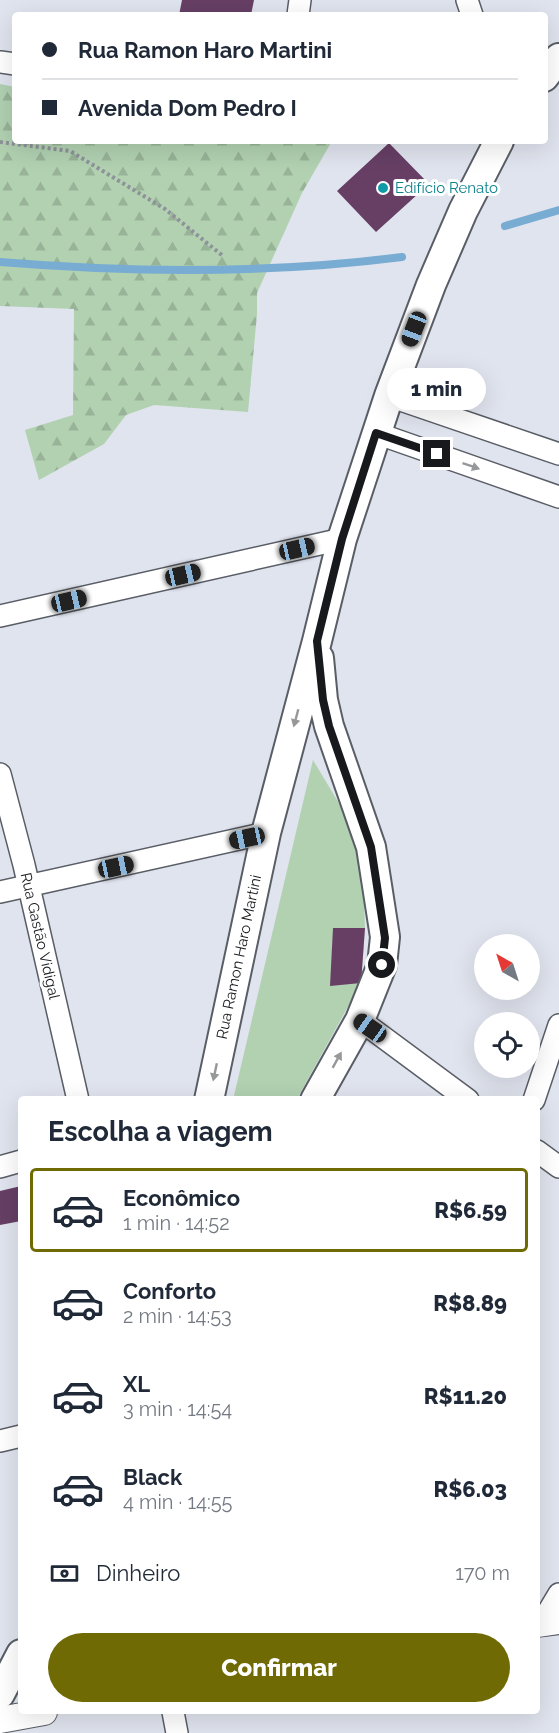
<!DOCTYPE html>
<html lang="pt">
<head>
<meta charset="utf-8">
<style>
	:root { --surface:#fff; --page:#f2f2f3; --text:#1f2937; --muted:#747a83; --line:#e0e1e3; --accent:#6f6a04 }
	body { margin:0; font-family:Raleway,sans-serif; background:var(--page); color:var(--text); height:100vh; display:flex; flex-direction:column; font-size:22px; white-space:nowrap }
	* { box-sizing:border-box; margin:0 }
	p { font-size:20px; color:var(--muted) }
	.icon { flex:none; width:33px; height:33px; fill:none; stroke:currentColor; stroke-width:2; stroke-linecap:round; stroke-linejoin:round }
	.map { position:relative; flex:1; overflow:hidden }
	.panel { position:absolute; left:18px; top:1096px; width:522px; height:618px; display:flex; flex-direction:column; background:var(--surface); border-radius:6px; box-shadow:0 6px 24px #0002 }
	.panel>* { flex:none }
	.top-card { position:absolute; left:12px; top:12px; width:536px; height:132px; border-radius:6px; box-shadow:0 6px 24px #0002; display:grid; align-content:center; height:132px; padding:0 30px; background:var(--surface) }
	.needle { width:39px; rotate:321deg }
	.tools { position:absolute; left:474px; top:934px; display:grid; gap:12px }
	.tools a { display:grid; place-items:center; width:66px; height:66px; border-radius:50%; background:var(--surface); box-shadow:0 6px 24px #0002; font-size:30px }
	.end { position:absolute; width:27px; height:27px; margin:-14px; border:8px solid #17191c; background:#fff; box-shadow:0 0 0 3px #fff }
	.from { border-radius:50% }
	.bubble { position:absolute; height:42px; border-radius:21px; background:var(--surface); box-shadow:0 6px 24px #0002; font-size:20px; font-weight:800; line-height:42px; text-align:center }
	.car { position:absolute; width:18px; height:36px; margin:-18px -9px; border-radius:8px; box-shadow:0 0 4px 2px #0007; background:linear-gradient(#222 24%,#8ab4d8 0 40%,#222 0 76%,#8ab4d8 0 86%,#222 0) }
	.top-card b { display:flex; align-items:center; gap:21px; height:57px; font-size:22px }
	.top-card b+b { border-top:2px solid var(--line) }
	.top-card i { width:15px; height:15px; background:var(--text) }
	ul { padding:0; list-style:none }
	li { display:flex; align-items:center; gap:18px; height:84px; margin:0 12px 9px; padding:0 18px; border:3px solid transparent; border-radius:6px }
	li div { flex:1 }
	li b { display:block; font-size:22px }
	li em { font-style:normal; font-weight:800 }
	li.active { border-color:var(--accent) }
	li>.icon { width:54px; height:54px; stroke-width:1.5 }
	h2 { padding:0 30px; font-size:27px; line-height:72px }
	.pay { display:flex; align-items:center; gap:15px; height:66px; padding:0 30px; font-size:22px }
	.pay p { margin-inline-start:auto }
	.cta { display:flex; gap:12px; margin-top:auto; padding:12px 30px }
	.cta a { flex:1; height:69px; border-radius:36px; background:var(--accent); color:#fff; font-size:24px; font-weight:800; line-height:69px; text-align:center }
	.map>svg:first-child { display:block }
</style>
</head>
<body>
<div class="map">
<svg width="559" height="1733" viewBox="0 0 559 1733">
	<defs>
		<pattern id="forest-firs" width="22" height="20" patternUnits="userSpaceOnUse" patternTransform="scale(1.5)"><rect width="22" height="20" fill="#b1d1b1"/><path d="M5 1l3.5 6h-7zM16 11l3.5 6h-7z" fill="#98b398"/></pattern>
	</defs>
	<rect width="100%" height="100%" fill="#e0e4ee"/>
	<path fill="url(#forest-firs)" d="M0 84 15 87V141H332L302 193 257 293V314L248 412 154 405 126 415 104 444 39 480 25 430 73 415 74 309 0 306Z"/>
	<path fill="#b1d1b1" d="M313 760 346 815 363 875 365 928 361 983 297 1099 233 1100Z"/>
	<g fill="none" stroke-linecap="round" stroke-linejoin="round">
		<path stroke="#79acd2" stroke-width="8" d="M505 226 559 210
			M0 262C134 273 269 274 402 257"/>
	</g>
	<path fill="#673f65" d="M182 0H254L251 15H179Z
		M389 143 429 184 376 232 337 191Z
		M333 928H365L361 983 330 986Z
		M21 1186V1221L0 1225V1191Z"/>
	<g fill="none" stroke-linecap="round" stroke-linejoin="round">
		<defs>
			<path id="minor" d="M467 0 472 15
				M298 15 300 0
				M0 62 15 64
				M389 396 559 454
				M376 433 559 497
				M0 616 342 539
				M0 774 24 865 78 1100
				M0 892 266 833
				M360 1020 468 1100
				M534 1100 559 1025
				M537 1151 559 1167
				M0 1167 21 1161
				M0 1441 21 1436
				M541 1624 559 1594
				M173 1712 177 1733"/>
			<path id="tertiary" d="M537 1624 559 1621
				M0 1720 44 1712"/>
			<path id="secondary" d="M544 77 559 58
				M209 1100 266 833 317 641 342 539 389 396 431 285 463 211 499 141
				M315 1100 360 1020 382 965 385 937 371 847 329 726 323 700 319 658
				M0 1694 21 1654"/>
		</defs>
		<use href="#minor" stroke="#595d66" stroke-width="24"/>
		<use href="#tertiary" stroke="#595d66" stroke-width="28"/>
		<use href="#secondary" stroke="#595d66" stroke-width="32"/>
		<path stroke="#8e9299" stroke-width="4" stroke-dasharray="3 3" stroke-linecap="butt" d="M0 142 70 151 165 209 223 256"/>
		<use href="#minor" stroke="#fff" stroke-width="21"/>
		<use href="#tertiary" stroke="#fff" stroke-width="26"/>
		<use href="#secondary" stroke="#fff" stroke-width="28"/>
	</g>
	<defs><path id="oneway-solid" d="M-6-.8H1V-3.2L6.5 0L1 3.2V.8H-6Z" transform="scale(1.5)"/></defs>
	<g fill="#979899">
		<use href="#oneway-solid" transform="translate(471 466) rotate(19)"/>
		<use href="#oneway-solid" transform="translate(296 718) rotate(105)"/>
		<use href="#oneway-solid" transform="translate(337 1060) rotate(-61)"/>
		<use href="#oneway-solid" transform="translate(215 1072) rotate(102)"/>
	</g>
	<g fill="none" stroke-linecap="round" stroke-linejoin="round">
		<path stroke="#17191c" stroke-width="8" d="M382 965 385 938 371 847 329 726 323 700 317 641 342 539 376 433 437 454"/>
	</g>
	<circle fill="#0f9aa8" stroke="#fff" stroke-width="2" cx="383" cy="188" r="6"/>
	<g text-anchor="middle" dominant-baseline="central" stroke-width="6" stroke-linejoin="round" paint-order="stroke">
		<g font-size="15" fill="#0d838f" stroke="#fff" text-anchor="start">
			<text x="395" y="188">Edifício Renato</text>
		</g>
		<g font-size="15" fill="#17191c" stroke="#fff">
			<text transform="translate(40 936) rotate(77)">Rua Gastão Vidigal</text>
			<text transform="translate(239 957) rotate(-78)">Rua Ramon Haro Martini</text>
		</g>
	</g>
</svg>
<div class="tools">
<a><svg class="needle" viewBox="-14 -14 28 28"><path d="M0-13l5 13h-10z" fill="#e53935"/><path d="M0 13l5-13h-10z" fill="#747a83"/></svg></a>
<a><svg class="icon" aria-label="locate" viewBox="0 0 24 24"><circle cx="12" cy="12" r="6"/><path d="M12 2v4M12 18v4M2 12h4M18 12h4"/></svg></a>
</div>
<i class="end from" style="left:382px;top:965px"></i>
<i class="end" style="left:437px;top:454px"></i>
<div class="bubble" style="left:387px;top:368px;width:99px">1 min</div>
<i class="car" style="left:414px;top:329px;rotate:201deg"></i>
<i class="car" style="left:297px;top:549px;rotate:77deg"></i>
<i class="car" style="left:183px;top:575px;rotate:77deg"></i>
<i class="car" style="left:69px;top:601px;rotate:77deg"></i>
<i class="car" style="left:247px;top:838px;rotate:258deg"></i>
<i class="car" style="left:116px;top:867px;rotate:78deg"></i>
<i class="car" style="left:370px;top:1028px;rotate:305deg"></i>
<div class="top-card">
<b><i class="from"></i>Rua Ramon Haro Martini</b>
<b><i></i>Avenida Dom Pedro I</b>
</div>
<section class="panel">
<h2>Escolha a viagem</h2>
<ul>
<li class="active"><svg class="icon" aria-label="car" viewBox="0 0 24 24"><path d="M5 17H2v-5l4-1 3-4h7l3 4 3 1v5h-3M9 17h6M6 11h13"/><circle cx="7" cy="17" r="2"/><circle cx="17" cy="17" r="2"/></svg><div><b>Econômico</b><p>1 min · 14:52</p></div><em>R$6.59</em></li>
<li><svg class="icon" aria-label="car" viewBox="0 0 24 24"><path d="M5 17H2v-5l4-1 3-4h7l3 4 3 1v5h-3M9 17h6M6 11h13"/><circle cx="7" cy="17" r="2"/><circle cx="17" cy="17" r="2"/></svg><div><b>Conforto</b><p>2 min · 14:53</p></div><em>R$8.89</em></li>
<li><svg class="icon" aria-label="car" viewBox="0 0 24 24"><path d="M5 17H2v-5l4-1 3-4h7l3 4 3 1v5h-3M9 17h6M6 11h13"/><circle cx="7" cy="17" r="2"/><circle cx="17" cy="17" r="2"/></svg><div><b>XL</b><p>3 min · 14:54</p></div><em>R$11.20</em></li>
<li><svg class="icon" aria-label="car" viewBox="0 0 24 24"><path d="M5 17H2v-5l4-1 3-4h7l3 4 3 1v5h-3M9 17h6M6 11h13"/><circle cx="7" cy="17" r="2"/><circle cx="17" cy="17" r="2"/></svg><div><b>Black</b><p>4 min · 14:55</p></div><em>R$6.03</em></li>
</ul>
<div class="pay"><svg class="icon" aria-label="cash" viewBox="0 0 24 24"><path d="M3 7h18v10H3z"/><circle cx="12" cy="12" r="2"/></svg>Dinheiro<p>170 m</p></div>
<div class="cta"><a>Confirmar</a></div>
</section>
</div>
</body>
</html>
